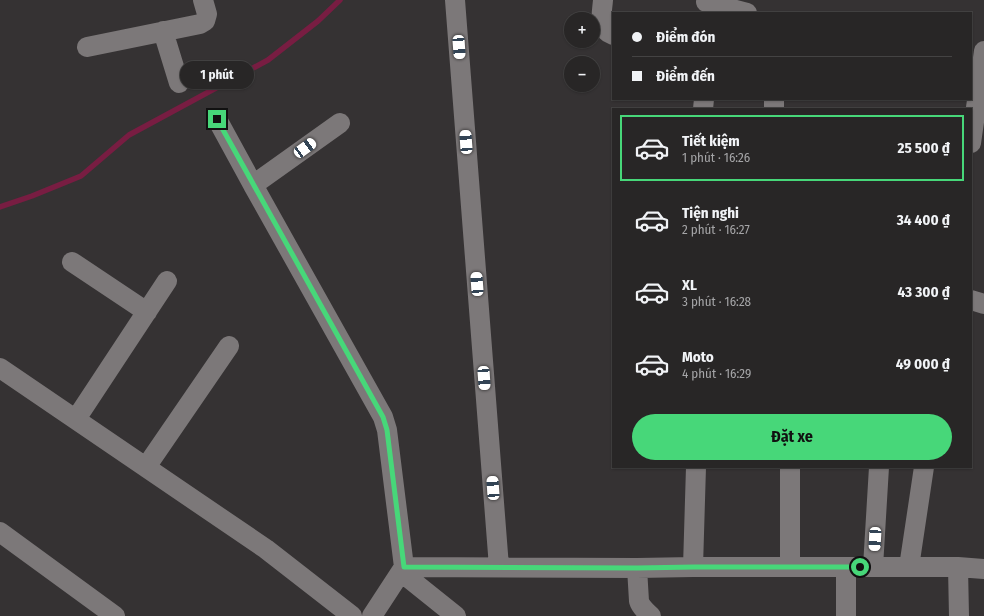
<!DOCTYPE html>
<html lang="vi">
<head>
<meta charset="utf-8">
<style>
	:root { --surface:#282626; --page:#343232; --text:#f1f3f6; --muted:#a5a5a7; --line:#444343; --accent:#47d779 }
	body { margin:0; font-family:"Fira Sans Condensed",sans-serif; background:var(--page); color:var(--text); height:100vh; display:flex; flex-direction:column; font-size:15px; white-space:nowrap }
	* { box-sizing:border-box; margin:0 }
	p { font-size:13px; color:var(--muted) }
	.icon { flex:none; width:22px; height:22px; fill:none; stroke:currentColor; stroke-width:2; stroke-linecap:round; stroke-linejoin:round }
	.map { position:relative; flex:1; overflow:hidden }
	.drawer { position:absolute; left:612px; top:108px; width:360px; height:360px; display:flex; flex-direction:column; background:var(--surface); border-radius:0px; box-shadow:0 1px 3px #0004,0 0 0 1px var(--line) }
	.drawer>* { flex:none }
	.guide { position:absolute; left:612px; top:12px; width:360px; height:88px; border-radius:0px; box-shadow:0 1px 3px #0004,0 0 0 1px var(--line); display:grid; align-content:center; height:88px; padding:0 20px; background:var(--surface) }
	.controls { position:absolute; left:564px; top:12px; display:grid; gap:8px }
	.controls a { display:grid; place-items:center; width:36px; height:36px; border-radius:50%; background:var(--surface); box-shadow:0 1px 3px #0004,0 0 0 1px var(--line); font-size:20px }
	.end { position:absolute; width:18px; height:18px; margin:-9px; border:5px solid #47d779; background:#111; box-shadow:0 0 0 2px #111 }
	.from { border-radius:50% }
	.bubble { position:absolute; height:28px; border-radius:14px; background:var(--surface); box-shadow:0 1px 3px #0004,0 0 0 1px var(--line); font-size:13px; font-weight:700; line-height:28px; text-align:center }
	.car { position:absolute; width:12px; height:24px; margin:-12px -6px; border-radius:5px; box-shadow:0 0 3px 1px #0007; background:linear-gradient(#fff 24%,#345 0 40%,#fff 0 76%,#345 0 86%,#fff 0) }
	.guide b { display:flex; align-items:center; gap:14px; height:38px; font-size:15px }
	.guide b+b { border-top:1px solid var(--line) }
	.guide i { width:10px; height:10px; background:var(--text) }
	ul { padding:7px 0 0; list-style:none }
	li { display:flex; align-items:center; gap:12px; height:66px; margin:0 8px 6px; padding:0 12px; border:2px solid transparent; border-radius:0px }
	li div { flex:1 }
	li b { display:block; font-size:15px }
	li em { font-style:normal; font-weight:700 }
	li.selected { border-color:var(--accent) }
	li>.icon { width:36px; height:36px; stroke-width:1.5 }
	.action { display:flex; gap:8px; margin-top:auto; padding:8px 20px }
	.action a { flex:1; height:46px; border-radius:24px; background:var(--accent); color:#111; font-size:16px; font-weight:700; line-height:46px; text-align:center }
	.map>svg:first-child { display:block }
</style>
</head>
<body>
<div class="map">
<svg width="984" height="616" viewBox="0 0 984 616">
	<rect width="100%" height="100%" fill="#353233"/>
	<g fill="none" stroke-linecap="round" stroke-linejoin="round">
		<path stroke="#781d42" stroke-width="5.5" d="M0 207 32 196 81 176 129 135 268 60 318 21 340 0"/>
		<path stroke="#7c7879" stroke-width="20" d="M455 0 499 567
			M603 0C602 14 597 29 613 35
			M706 2 747 13
			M163 31 179 83
			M87 47 200 24 205 21 207 14 203 0
			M703 109 704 99
			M774 109V99
			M217 119 253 185
			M340 123 253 185 383 417 387 430 404 567 372 616
			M971 143 984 51
			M72 262 147 312
			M971 300 984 304
			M0 368 266 549 352 616
			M76 419 167 281
			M146 467 229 346
			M0 532 115 616
			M404 567 637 568 693 567H958L984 569
			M693 567 696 467
			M790 567V467
			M873 567 879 467
			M909 567 924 467
			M958 567 959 616
			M637 568 639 601C641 608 646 611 651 616
			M401 572 456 616
			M846 616V567"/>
	</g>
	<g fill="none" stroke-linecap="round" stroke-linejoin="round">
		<path stroke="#47d779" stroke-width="5" d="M217 119 383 417 387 430 404 567 637 568 694 567H860"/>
	</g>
</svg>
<div class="controls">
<a>+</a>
<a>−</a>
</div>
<i class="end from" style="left:860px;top:567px"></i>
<i class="end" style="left:217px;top:119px"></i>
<div class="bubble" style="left:180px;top:61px;width:74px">1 phút</div>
<i class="car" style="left:459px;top:47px;rotate:176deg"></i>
<i class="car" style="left:466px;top:142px;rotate:356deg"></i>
<i class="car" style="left:305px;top:148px;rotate:54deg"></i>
<i class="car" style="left:477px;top:284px;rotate:356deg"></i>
<i class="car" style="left:484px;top:378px;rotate:176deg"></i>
<i class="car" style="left:493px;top:488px;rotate:356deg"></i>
<i class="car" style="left:875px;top:539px;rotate:183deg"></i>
<div class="guide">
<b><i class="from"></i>Điểm đón</b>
<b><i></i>Điểm đến</b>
</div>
<section class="drawer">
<ul>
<li class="selected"><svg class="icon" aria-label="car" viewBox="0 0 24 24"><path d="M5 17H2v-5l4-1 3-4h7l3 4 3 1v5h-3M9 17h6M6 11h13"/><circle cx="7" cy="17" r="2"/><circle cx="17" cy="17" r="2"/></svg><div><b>Tiết kiệm</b><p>1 phút · 16:26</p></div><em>25 500 ₫</em></li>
<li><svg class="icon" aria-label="car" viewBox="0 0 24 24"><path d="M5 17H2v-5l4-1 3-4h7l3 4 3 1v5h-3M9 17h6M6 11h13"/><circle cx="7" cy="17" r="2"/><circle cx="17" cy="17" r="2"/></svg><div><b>Tiện nghi</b><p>2 phút · 16:27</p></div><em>34 400 ₫</em></li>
<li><svg class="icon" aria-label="car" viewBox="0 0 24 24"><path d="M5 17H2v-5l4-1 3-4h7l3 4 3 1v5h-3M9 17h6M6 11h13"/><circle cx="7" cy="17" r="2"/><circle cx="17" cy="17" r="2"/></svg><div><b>XL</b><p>3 phút · 16:28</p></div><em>43 300 ₫</em></li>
<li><svg class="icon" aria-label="car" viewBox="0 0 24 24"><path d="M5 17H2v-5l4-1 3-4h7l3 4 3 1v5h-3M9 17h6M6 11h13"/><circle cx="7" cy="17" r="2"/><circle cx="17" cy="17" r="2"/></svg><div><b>Moto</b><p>4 phút · 16:29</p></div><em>49 000 ₫</em></li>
</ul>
<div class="action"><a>Đặt xe</a></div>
</section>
</div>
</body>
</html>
